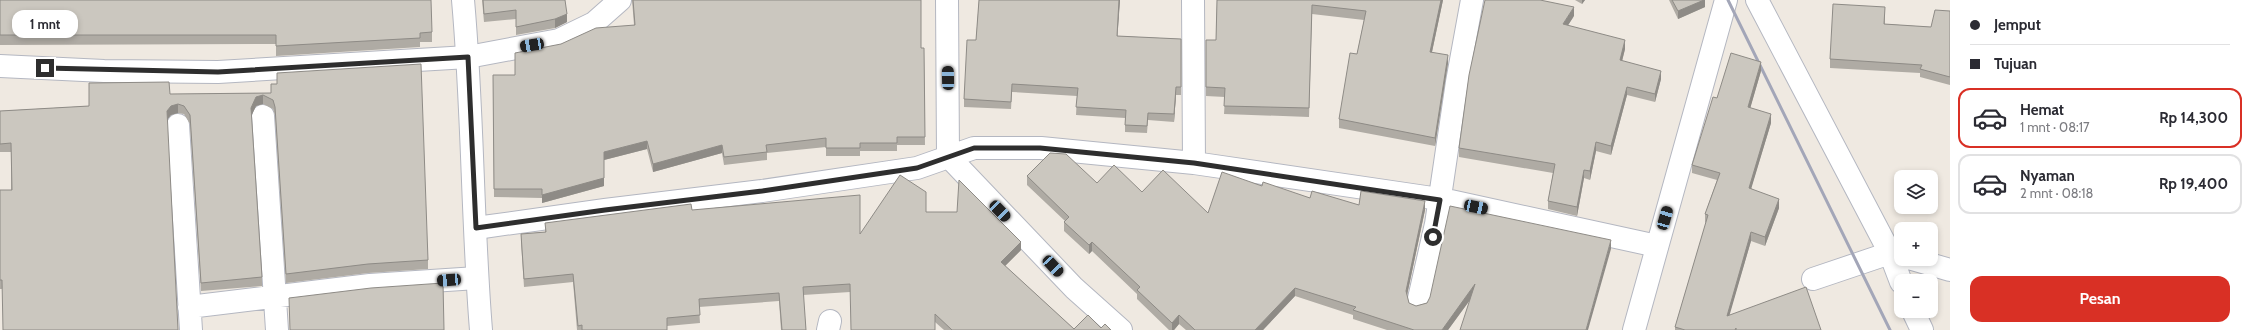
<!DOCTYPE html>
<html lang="id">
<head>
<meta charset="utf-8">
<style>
	:root { --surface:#fff; --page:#f2f2f3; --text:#2b2b33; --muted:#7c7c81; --line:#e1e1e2; --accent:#d93025 }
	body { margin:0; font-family:Cabin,sans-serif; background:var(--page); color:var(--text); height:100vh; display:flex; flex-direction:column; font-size:15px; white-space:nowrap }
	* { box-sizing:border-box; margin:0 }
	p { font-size:13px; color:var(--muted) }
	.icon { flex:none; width:22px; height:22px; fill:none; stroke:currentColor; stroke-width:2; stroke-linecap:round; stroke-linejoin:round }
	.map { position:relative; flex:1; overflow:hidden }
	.details { display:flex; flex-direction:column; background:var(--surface); width:300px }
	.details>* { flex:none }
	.banner { display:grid; align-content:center; height:88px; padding:0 20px; background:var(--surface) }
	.buttons { position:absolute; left:1894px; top:170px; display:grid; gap:8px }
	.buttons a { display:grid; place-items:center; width:44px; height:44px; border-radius:8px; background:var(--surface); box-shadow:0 2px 6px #0003; font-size:20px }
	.end { position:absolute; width:18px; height:18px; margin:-9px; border:5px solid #2e2e2e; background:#fff; box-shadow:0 0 0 2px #fff }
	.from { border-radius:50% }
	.bubble { position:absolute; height:28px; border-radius:12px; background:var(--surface); box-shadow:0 2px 6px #0003; font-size:13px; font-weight:800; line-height:28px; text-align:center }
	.car { position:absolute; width:12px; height:24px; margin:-12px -6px; border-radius:5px; box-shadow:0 0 3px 1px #0007; background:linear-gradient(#222 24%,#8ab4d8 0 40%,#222 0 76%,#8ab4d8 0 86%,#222 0) }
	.banner b { display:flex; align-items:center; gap:14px; height:38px; font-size:15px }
	.banner b+b { border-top:1px solid var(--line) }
	.banner i { width:10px; height:10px; background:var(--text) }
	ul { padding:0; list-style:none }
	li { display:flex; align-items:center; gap:12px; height:60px; margin:0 8px 6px; padding:0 12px; border:2px solid var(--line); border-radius:12px }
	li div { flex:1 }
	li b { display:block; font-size:15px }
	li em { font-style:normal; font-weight:800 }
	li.current { border-color:var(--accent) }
	li>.icon { width:36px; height:36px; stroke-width:1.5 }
	.primary-button { display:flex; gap:8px; margin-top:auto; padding:8px 20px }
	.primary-button a { flex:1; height:46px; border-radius:12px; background:var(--accent); color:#fff; font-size:16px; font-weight:800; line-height:46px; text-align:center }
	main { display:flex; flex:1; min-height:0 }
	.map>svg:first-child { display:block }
</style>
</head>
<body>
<main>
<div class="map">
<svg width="1950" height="330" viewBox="0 0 1950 330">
	<rect width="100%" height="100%" fill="#efe9e1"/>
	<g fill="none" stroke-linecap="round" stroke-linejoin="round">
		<defs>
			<path id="street" d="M947 0 948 156 1074 288 1121 330
				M1193 0 1194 163
				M1757 0 1890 253 1901 256
				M0 66 104 71 218 72 468 57 559 40 594 23 620 0
				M263 116 277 330
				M178 125 191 330
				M476 228 605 210 762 191 917 168 974 148H1041L1194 163 1446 200 1657 246
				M1912 259 1950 270
				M1813 279 1890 253 1901 282
				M1418 303 1436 224 1457 82 1472 0
				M189 307 370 285 477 278
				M1913 311 1922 330
				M828 330 830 321"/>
			<path id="secondary" d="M463 0C473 110 472 220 481 330
				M1634 330 1726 0"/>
		</defs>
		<use href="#street" stroke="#b4b7c1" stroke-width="24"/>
		<use href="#secondary" stroke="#b4b7c1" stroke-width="24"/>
		<use href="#street" stroke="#fff" stroke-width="22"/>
		<use href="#secondary" stroke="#fff" stroke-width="22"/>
		<path stroke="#a3a6b8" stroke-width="3" d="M1728 0 1890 330"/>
	</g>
	<path fill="#afaba4" d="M0 0 432 32V42H420V47L276 56V44L0 45Z
		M482 0H565L567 22 555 28 516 35V19L484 22Z
		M632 0H921V48H924L925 145H897V151H860V156H826V147L767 153V160L724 165 722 153 653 172 647 149 604 160V186L542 203V198L494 197 493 75H515L561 44 634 25Z
		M979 0H1120L1117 36 1181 39V95H1176L1174 122 1148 120 1147 133 1125 132V118L1076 115 1077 96 1012 92 1011 109 964 107V99L976 40Z
		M1217 0H1443L1432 52 1448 63 1435 146 1339 128V119L1357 54 1364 20 1312 14 1309 117 1224 114 1225 97 1206 96V40H1216Z
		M1575 0H1585L1582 4Z
		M1669 0H1705V7L1678 19Z
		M1950 11V85L1920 77V73L1830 68V59L1885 16V24L1931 27Z
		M1574 16 1568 25 1625 49 1622 61 1661 79 1655 102 1627 95 1611 155 1596 151 1590 180 1584 178 1577 216 1548 209V201L1553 173 1459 157V148Z
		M1761 71 1750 108 1771 123 1751 188 1779 208 1765 246 1751 241 1729 315 1821 330H1675V327L1706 223 1705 222V214L1717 180 1692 173V165L1717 98Z
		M271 84 428 260V269L368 273 286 283 275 115 273 109 263 104 256 106 251 116 262 277V286L201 291 190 124 184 114 178 113 171 115 2 289H0V190H11V152H0V111L89 106 170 94 271 93Z
		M1027 176 1097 183 1142 192 1208 213 1262 186 1310 198 1359 205 1425 210 1407 295 1409 303 1416 306 1611 249 1470 300 1448 330H1387L1353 319V315L1295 296 1263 330H1186L1179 324 1174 330H1169L1137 299V294L1092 251 1089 254 1064 231V222L1065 221 1027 185Z
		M692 210 860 234 926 212 1021 250 1005 266 1074 329 1101 328 1111 330H944L935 322 850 292 803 295 806 330H781L779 301 699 307 700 323 667 326V330H577L573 282 524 287 521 242V234L545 232V223Z"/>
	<path fill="#8e8b86" d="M1119 0H1120L1117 43V36Z
		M1441 0H1443L1430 61V52Z
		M1582 0H1585L1582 4Z
		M1704 0H1705V7L1678 19V11Z
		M1574 7V16L1563 33V24Z
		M567 14V22L555 28V19Z
		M1625 40V49L1620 69V60Z
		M1448 55V63L1435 146V138Z
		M1761 62V71L1748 116V107Z
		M1661 71V79L1655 102V94Z
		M1176 87V95L1174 122V114Z
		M1627 87V95L1611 155V146Z
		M263 95V104L256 106 251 117V108L256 97Z
		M178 104V113L171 115 167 120V111L171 106Z
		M1771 114V123L1749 196V188Z
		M647 141V149L604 160V186L542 203V195L604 152Z
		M1596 142V151L1590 180V171Z
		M722 145V153L653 172V164Z
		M1584 170V178L1577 216V207Z
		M1779 199V208L1765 246V237Z
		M1425 201V210L1406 300V291Z
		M1751 232V241L1727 324V316Z
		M1611 240V249L1588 330H1586Z
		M1021 242V250L1001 270V262Z
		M1092 242V251L1089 254V245Z
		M1475 284V293L1448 330H1442Z
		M1295 288V296L1263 330H1255Z
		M1179 315V324L1174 330H1172V323Z"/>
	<path fill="#cbc7bf" stroke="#8e8b86" d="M0 0H431L432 32 420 33V38L276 46V35H0Z
		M483 0H565L567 14 555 19 516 27V10L484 14Z
		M633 0H921V48H924L925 137H897V143H860V148H826V138L766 145 767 152 724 157 722 145 653 164 647 141 604 152V178L542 195V189H494L493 75H515V53L561 44 596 28 635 25Z
		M979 0H1119L1117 36 1181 39V87H1176L1174 114 1148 113 1147 126 1125 125 1126 110 1076 107 1078 88 1012 84 1011 102 964 99 967 40H976Z
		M1217 0H1441L1430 52 1448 55 1435 138 1339 119 1350 53 1357 54 1366 11 1312 5 1309 108 1224 106 1225 88 1206 87V40H1216Z
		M1485 0H1540L1574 7 1563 24 1625 40 1620 60 1661 71 1655 94 1627 87 1611 146 1596 142 1590 171 1584 170 1577 207 1548 201 1555 164 1459 148 1469 75Z
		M1672 0H1704L1678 11Z
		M1833 4 1885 7 1884 24 1931 27 1935 10 1950 11V77L1920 69 1922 65 1830 59Z
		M1731 53 1761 62 1748 107 1771 114 1749 188 1779 199 1765 237 1751 232 1727 316 1806 287 1821 330H1736V328L1735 330H1685L1675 327 1708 215 1705 214 1720 173 1692 165 1713 97 1717 98Z
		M421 64 428 260 368 264 286 274 275 107 273 100 263 95 256 97 251 108 262 277 201 283 190 115 184 106 178 104 171 106 167 111 178 330H3L2 280H0V190H12L11 143 0 144V111L89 106V83L169 82 170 94 271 93V84H277V73Z
		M1050 153 1066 154 1097 183 1114 165 1142 192 1163 170 1208 213 1222 172 1262 186 1263 182 1310 198 1312 191 1359 205 1361 191 1425 201 1406 291 1409 303 1416 306 1427 303 1430 297 1450 206 1611 240 1586 330H1460L1475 284 1442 330H1414L1353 310 1356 307 1295 288 1255 330H1195L1179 315 1172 323 1137 290 1140 287 1092 242 1089 245 1064 222 1069 217 1027 176Z
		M900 175 926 192V212H957L959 180 1021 242 1001 262 1074 329 1088 315 1101 328 1105 324 1111 330H952L935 314V330H851L850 284 803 287 806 330H782L779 293 699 299 700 315 667 318V330H582V325L578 326 573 274 524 279 521 234 546 232 545 223 691 204 692 210 860 195V234Z
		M443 283 444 330H290L289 298 371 288Z"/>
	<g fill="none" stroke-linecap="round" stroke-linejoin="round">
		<path stroke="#2e2e2e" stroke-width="5" d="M45 68 218 72 468 57 476 228 605 210 762 191 917 168 974 148H1040L1194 163 1440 200 1433 237"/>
	</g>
</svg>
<div class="buttons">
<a><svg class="icon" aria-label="layers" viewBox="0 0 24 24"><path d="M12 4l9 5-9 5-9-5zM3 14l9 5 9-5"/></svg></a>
<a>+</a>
<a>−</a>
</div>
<i class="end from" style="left:1433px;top:237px"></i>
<i class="end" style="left:45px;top:68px"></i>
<div class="bubble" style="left:12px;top:10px;width:66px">1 mnt</div>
<i class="car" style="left:532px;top:45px;rotate:260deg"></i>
<i class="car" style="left:948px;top:78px;rotate:359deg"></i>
<i class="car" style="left:1476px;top:207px;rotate:102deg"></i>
<i class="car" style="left:1000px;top:211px;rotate:136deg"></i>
<i class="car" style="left:1665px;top:218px;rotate:16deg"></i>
<i class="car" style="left:1053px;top:266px;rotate:137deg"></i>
<i class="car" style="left:449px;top:280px;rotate:266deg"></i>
</div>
<section class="details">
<div class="banner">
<b><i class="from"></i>Jemput</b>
<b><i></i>Tujuan</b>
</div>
<ul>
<li class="current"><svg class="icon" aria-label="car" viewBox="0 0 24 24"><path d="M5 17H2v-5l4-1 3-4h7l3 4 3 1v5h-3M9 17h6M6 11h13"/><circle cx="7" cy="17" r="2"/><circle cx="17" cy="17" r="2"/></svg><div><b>Hemat</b><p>1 mnt · 08:17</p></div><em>Rp 14,300</em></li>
<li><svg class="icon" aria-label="car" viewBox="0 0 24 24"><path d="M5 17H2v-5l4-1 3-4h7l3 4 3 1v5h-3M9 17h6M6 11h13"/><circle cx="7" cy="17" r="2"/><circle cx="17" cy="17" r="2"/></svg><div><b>Nyaman</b><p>2 mnt · 08:18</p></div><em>Rp 19,400</em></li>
</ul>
<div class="primary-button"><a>Pesan</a></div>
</section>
</main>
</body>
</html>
